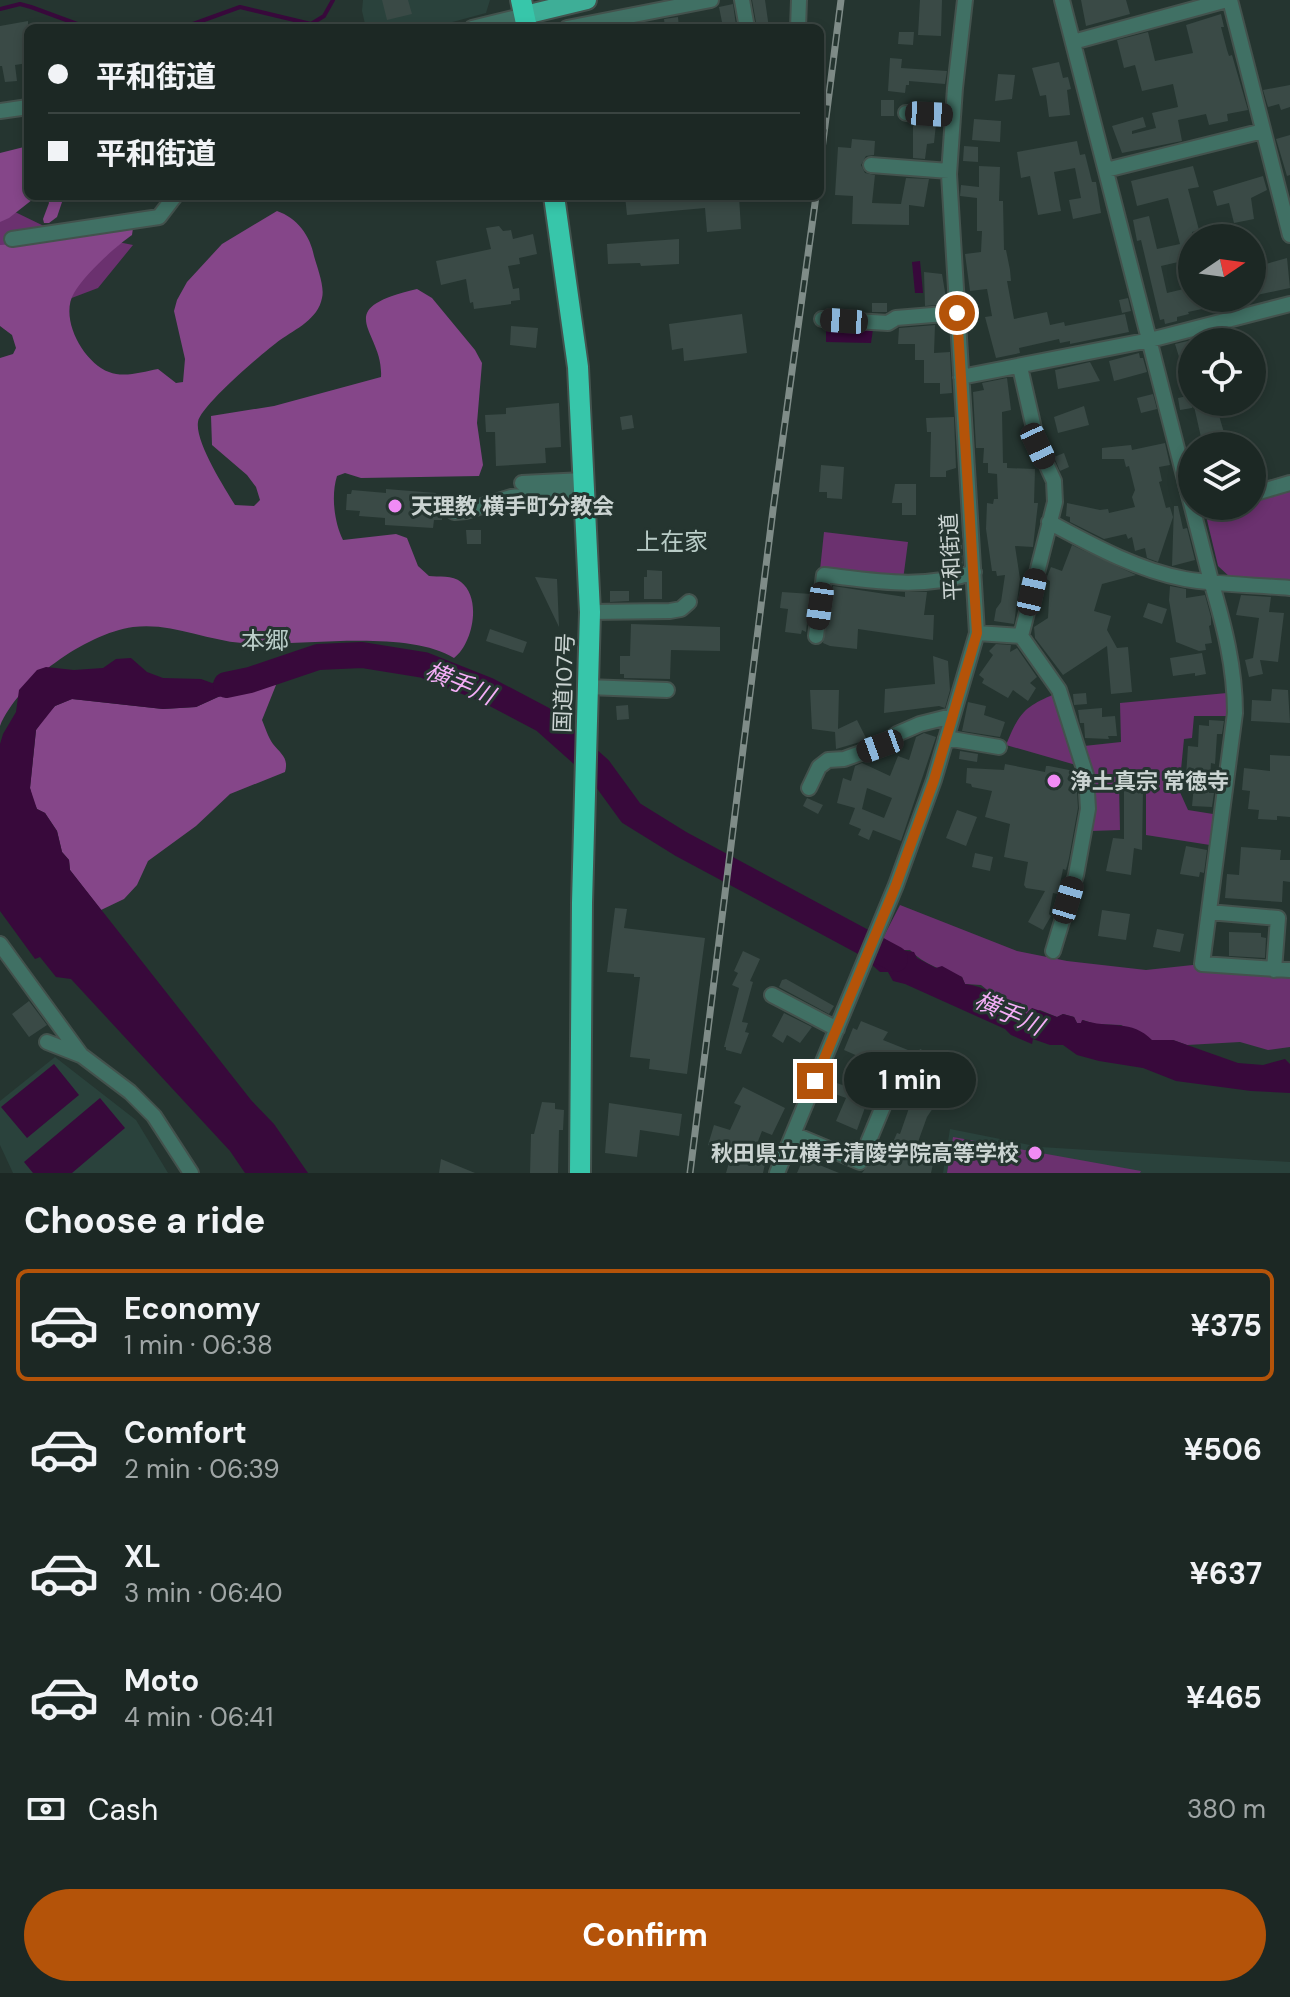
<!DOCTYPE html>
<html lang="en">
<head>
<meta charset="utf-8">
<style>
	:root { --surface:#1c2824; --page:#25302c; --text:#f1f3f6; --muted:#a0a6a6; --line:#3a4441; --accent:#b45309 }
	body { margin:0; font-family:"DM Sans","Noto Sans JP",sans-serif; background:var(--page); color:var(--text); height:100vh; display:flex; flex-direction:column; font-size:30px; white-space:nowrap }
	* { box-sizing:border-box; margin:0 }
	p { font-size:26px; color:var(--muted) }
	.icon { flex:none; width:44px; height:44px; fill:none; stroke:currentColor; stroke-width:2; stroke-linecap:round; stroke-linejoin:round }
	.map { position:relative; height:1173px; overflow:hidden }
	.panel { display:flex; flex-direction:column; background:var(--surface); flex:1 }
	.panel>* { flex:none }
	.hud { position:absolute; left:24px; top:24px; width:800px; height:176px; border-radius:12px; box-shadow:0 4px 12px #0003,0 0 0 2px var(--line); display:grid; align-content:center; height:176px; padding:0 24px; background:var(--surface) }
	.needle { width:52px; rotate:77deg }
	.tools { position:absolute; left:1178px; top:224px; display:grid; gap:16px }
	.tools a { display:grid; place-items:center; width:88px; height:88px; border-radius:50%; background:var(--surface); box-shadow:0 4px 12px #0003,0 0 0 2px var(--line); font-size:40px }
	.end { position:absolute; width:36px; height:36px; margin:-18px; border:10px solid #b45309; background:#fff; box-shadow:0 0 0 4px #fff }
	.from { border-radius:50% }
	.bubble { position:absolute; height:56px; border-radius:28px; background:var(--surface); box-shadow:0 4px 12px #0003,0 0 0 2px var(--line); font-size:26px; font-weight:700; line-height:56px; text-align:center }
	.car { position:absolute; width:24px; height:48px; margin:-24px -12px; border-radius:10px; box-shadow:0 0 6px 2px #0007; background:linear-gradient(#222 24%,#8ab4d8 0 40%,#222 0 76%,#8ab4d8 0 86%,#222 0) }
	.hud b { display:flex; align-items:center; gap:28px; height:76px; font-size:30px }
	.hud b+b { border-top:2px solid var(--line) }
	.hud i { width:20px; height:20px; background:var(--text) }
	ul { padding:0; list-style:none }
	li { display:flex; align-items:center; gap:24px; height:112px; margin:0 16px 12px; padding:0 8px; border:4px solid transparent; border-radius:12px }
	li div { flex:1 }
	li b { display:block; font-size:30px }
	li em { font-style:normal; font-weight:700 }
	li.on { border-color:var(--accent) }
	li>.icon { width:72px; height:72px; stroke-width:1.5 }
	h2 { padding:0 24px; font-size:36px; line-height:96px }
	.pay { display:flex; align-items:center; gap:20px; height:88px; padding:0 24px; font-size:30px }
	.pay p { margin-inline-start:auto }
	.button { display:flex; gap:16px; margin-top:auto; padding:16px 24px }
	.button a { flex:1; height:92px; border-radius:48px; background:var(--accent); color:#fff; font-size:32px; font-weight:700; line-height:92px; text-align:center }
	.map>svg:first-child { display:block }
</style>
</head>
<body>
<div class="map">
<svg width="1290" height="1173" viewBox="0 0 1290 1173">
	<rect width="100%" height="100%" fill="#253530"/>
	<path fill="#2a423c" d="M363 0H490L486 13 430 28H366L362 11Z
		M55 1057 136 1120 168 1173H13L0 1145V1101Z
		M950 1129 1040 1147 1290 1162V1173H943Z"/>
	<path fill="#6b316f" d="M13 211 48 228 133 245 98 288 69 299 0 306V214Z
		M1290 489V584L1231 578 1218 566 1207 520 1211 509 1224 506H1252V499Z
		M824 532 908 542 903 580 820 570Z
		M1227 693 1228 716H1194L1192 738 1184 739 1179 790 1188 810 1213 814 1210 845 1146 835V783L1119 784 1120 830 1091 831 1093 772 1084 746 1121 742 1120 703Z
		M1055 694 1076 765 1006 745C1019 714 1023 707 1055 694Z
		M900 905 1017 951 1067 961 1146 970 1202 964 1290 970V1047L1268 1050 1240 1042 1187 1045 1173 1040 1152 1041 1121 1025 1095 1024 1083 1020 1081 1023H1077L1074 1017 1063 1014 1057 1017 1040 1010 1026 1015 1003 996 991 993 981 985 965 984 962 977C943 970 924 965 910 950H901L883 938Z
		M953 1137 1141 1171 1140 1173H947Z"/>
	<path fill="#854689" d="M28 146V196H37L9 218 0 222V153Z
		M47 196H64L57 217 49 223H44L43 219 49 203Z
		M277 211C297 218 310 235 314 256 317 267 325 287 322 298 318 319 296 329 280 340 265 351 200 406 198 422 195 442 224 487 235 505L254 506 260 500 256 487 247 475 212 445 211 416 274 406 381 377C384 330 327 310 417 289L432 298 475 350 482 363 477 423 483 465 479 476 361 478 345 473 337 476C331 495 334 522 343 540L396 534 407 538 418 566 429 576C438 577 453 575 461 582 482 598 473 644 454 658 405 628 300 647 242 643 206 640 170 622 133 627 85 634 18 682 0 726V358L13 354 16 348 12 335 0 326V245L48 242 126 227 133 228 132 235C115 247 85 274 74 293 59 318 83 362 109 372 124 378 142 372 158 369L176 383 183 382 185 359 174 311 177 300 187 282 222 244Z
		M263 684 276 685 262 720C265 727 268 737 273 744 281 754 289 758 285 772L230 794 196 826 148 861 137 885 124 899 101 910 70 870 69 860 62 852 57 831 45 813 37 809 33 801 30 788 36 730 46 715 55 706 72 699 163 709 196 707 218 697Z"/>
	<path fill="#38093b" d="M920 261 923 293H915L912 262Z
		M826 325 873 329 871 343 826 342Z
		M131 658 147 672 163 678 201 679 212 683 258 670 263 684 218 697 196 707 163 709 72 699 55 706 36 730 30 788 37 809 45 813 57 831 62 852 69 860 70 870 251 1100 274 1124 308 1173H245L230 1151 71 979 56 977 40 957 35 959 0 911V744L3 734 16 712 19 690 37 670 46 667 74 670 103 668 116 659Z
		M883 938 901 950 914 952 917 958 936 968 942 966 962 977 965 984C987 986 1001 1000 1021 1003L1026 1014 1032 1008 1057 1017 1063 1014 1074 1017 1077 1023H1081L1082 1020C1109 1029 1132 1019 1152 1040H1173L1238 1063 1263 1065 1285 1059 1290 1064V1093L1251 1091 1176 1081 1143 1068 1099 1061 1077 1055 1063 1045H1050L1033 1039 1032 1044 1011 1035 1005 1029 905 984 893 981 888 972H880L871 964Z
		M54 1064 79 1095 27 1138 1 1107Z
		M100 1098 125 1128 72 1173H33L24 1162Z"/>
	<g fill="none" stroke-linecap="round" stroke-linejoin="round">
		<path stroke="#38093b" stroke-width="4" d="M0 9 20 4 31 7 88 28
			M182 28 240 7 311 24 324 16 333 0"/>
		<path stroke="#38093b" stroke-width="26" d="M226 685 250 680 318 657 362 655 424 665 487 690 544 720 599 769 631 813 681 844 895 959"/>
	</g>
	<path fill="#3a4a46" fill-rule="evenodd" d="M382 0H408L412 14 387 20Z
		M752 0H765L769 28H757Z
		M920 0H942L941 36 918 35Z
		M1081 0H1126L1130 14 1086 26Z
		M733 4 736 25 723 27 719 7Z
		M1221 14 1224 27H1221L1227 50 1229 56 1232 55 1248 110 1227 114 1228 121 1209 125 1206 114 1178 120 1182 141 1122 153 1112 126 1143 117 1146 127 1132 131V134L1156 128 1152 113 1178 107 1173 84 1142 91 1135 65 1124 68 1117 40 1148 32 1155 61 1193 53 1186 25Z
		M678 17 679 28H665L664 19Z
		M28 21V63L15 65 17 81 5 82 2 66H0V26Z
		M899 32H914L913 45 898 44Z
		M890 58 902 59 901 68 947 71 945 84 909 81V85H906L905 93 888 91Z
		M1059 62 1063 78 1068 77 1071 89 1067 90 1070 115 1049 117 1046 95 1040 96 1032 68Z
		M998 74 1015 75 1012 99 995 101Z
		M1290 85V107L1281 110 1279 104 1268 107 1263 90Z
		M881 100H894V116H881Z
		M974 119 1001 121 1000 142 972 140Z
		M913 124H936L934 143 927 144 925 159 913 158Z
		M1290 135V175L1287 176 1276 139Z
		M852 139 875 141 874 155 866 156 861 165 865 173 875 175 872 203 901 204 906 178 929 179 924 207 909 205V225L852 224 853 196 835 195 838 147 851 148Z
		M1077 141 1080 155 1085 154 1092 182H1096L1101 213 1073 219 1069 200 1081 198 1075 168 1054 172 1061 211 1038 215 1030 176 1021 178 1017 152Z
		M964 146 978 147V162L963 161Z
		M979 166 1000 167 999 201H1003L1004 250H1006L1010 270 1011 281H1007L1014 319 1047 312 1050 325 1064 322 1065 326 1125 314 1129 332 1070 344V341L1060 343 1059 339 1019 348 1020 353 996 358 985 317 992 316 987 289 970 291 965 254 981 252 982 231H977V198L960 196 961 185 979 187Z
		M1193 166 1199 187 1188 189 1199 230 1192 232V251L1185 253 1187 260 1161 266 1167 293 1192 287V298H1229L1230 303 1188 312 1189 314 1177 317V321L1165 324 1164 319 1160 320 1141 240 1137 241 1133 220 1149 216 1157 249 1180 244 1168 198 1137 206 1131 181Z
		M1263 176 1267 190 1251 198 1254 219 1234 223 1229 203 1217 206 1213 191Z
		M625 196H739L741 229 707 232 705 208 627 215Z
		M499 226 503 231 511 230 513 239 533 234 537 254 519 258 520 264 508 266 513 289 519 288 520 300 511 301V304L474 309 473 302 470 303 466 279 441 285 436 261 491 249 486 228Z
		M679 239V264L641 266 640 263 608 264 607 244Z
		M1287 258 1290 288 1252 296V268Z
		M924 272 942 274 947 304 925 306Z
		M1128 298 1131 311 1122 313 1119 300Z
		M872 303H887V312H872Z
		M742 314 747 353 684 361 683 348 672 350 669 324Z
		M935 325 934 353 950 352 952 393 940 394V383H924V360H915V344H898L899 328Z
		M511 326 538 328 536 348 510 345Z
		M1192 340V382L1187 383 1175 344Z
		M1139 353 1140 358H1143L1147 372 1114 381 1109 361Z
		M1090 362 1100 381 1058 389 1055 370Z
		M1007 378 1011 410 1002 412 1003 463H1007V468L1035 469 1034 503H1038L1033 547 1015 546 1020 579 1014 624 994 621 996 609 1001 602 1005 575 997 576 996 571H992L986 529 987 503 993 504 994 499H998L997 474 988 473V463H983L984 448H976L973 392 984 390 982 383Z
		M1153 394 1157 409 1141 413 1137 398Z
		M1192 395V408L1180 410 1178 398Z
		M1193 402H1215L1228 446H1203Z
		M559 403 561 447 545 448 546 463 496 466 495 432H486L485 415 506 414V408Z
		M1084 406 1089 425 1058 433 1054 417Z
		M632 415 634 428 622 430 620 417Z
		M954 417 956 468 946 471V477H930L931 432H927L926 418Z
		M1165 443 1170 465 1159 467 1162 481 1159 482 1166 508 1170 507 1173 517 1158 562 1147 558 1145 548 1135 551 1132 537 1128 539 1126 534 1104 539 1070 522V517L1066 516 1067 503 1100 510 1108 509 1109 513 1135 507 1132 497 1135 490 1129 466 1126 467 1124 459H1102V448L1131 445 1132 450Z
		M1064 453 1069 467 1060 471 1054 457Z
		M821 465 844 467 842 499 827 498V492H819Z
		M895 484H916V515H902V503H892Z
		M386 489 436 493V501L443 502 442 520H434L433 528 385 525V518L359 516 360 511 346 510 347 494H351L352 490 386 493Z
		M1174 506H1178L1183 529 1187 528 1195 560 1172 566Z
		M466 530H481V544H467Z
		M953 545H962L963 565 954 567Z
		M1072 545 1136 575 1102 584 1094 611 1111 616 1107 630 1117 648 1128 647 1132 692 1111 694 1107 646 1063 675 1035 638 1034 627 1048 618 1050 581 1046 579 1051 567 1062 571Z
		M647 570 662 571V599H644V577H647Z
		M535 577 557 579 559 627Z
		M812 581 806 632 802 630 801 634 785 632 788 609 780 608 782 592 811 594Z
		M833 586 905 597V592H927L924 615H934L933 640 858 629 857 649 830 646 823 643Z
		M1170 586 1186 589V598L1205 595 1211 617V625L1209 626 1212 643 1205 644 1206 650 1199 651 1176 642 1169 600Z
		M610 591H629V601L610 602Z
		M1241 595 1271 597 1269 612 1284 613 1278 662 1260 660 1263 674 1249 677 1245 660 1253 658 1259 618 1236 615Z
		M1148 603 1167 609 1162 624 1143 617Z
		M631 624 720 627V651L671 650 670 679 624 678V674H620V656H630Z
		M490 629 527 642 523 653 486 641Z
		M996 644 1011 645 1010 652 1017 648 1037 677 1030 683 1036 688 1028 701 1013 690 1008 698 982 683 984 679 979 675 993 655 989 651Z
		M1202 653 1206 674 1195 676V673L1173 676 1170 658Z
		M933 656 948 661 950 690 945 708 939 706 884 713 885 689 935 684Z
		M1272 689 1288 690 1290 723 1251 721 1252 700 1271 701Z
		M810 690H839L838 729 857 720 867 740 836 749 835 732 812 729Z
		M1086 693 1087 704 1074 705 1073 694Z
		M968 702 986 706 984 715 1005 722 1000 737 962 731Z
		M628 705 629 719 617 720 616 706Z
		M1102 708V717L1115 716 1117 736H1108L1109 739 1085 738 1084 723H1080L1078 710Z
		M1209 720 1224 721 1222 734H1217L1215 764 1211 763 1209 793H1214L1212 807 1192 806 1194 785H1190V777H1186L1188 746 1198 747 1199 725 1209 726Z
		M924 733 936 737 901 841 873 830 869 840 858 835 861 829 849 824 855 808 837 803 843 778 851 781 855 766 862 763 890 776 898 756 909 760 916 737ZM867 788 892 798 884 818 862 809Z
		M960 751 978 754 977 762 959 759Z
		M1270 755 1290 756V817L1277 816V820L1258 819 1259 810 1248 809 1250 791 1242 790 1244 768 1270 771Z
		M1005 764 1045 772 1046 766H1049L1074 771 1075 775 1072 791 1077 792 1078 808 1069 858 1066 870 1063 869 1058 894 1053 893 1049 914 1051 916 1043 930 1028 922 1045 891 1026 888 1024 885 1028 862 1004 857 1010 824 985 817 992 791 972 787 971 784 966 783 967 768 1004 770Z
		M1124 790H1143L1142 850 1134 848 1131 875 1106 871 1113 838 1124 839Z
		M807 798 823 805 818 814 803 806Z
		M957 810 977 817 966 846 946 838Z
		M1186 846 1207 850 1204 873 1200 872 1199 877 1180 874Z
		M1241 847 1281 850 1280 860H1290V882L1283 881 1282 902 1225 898 1227 874 1239 875Z
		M975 853 993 857 990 871 972 867Z
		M615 908 627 909 624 928 705 938 687 1074 649 1069 650 1059 630 1057 640 977H634V974L607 972Z
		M1102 910 1130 914 1126 940 1098 936Z
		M1157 929 1184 934 1180 952 1153 947Z
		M1229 932 1261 933V937L1266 938 1265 958 1229 956Z
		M743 951 760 959 750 981 753 982 742 1022 748 1023 745 1032 749 1033 741 1054 726 1050V1047H724L739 988 732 985 738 973 734 971Z
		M786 979 834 1006 829 1014 779 987 782 980Z
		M29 1001 47 1025 29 1037 12 1014Z
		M784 1013 812 1027 800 1043 787 1035 783 1043 772 1036Z
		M861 1021 888 1032 883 1040 918 1054 920 1049 947 1062 945 1067 950 1070 945 1083 949 1085 945 1095 940 1107 935 1105 927 1117 918 1142 936 1150 931 1173H862L872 1160 883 1165 897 1133 900 1134 909 1108 905 1107 914 1076 908 1073 911 1062 906 1054 899 1053 892 1058 884 1054 857 1130 836 1121 846 1098 827 1091 831 1081 848 1087 860 1057 844 1050 853 1028 857 1030Z
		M743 1087 785 1108 772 1135 762 1131 753 1154 766 1159 763 1173H726L732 1152 708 1145 714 1125 730 1130 741 1106 734 1103Z
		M542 1102 555 1103V1109L564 1110 563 1130H559L558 1173H530L531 1134H534Z
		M609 1103 682 1114 679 1136 640 1130 637 1157 605 1153Z
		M804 1157 818 1161 817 1164 839 1173H797Z
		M441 1159 475 1173H439Z"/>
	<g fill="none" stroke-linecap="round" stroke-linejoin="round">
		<defs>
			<path id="minor" d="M742 0 747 28
				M1062 0 1211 581C1224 625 1235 667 1235 713L1202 964 1290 970
				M1230 0 1290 235
				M472 28 525 15
				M567 28 711 0
				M798 28 799 0
				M1073 42 1227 0
				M0 111 28 107
				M906 113 953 115
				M871 165 949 171
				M1106 170 1263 131
				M12 239 159 217 175 196
				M822 319 888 323 896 318 957 313
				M1020 367 1038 446 1054 481 1055 502 1021 636 1059 690 1086 775 1088 809 1076 875 1053 951
				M961 377 1150 340 1290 304
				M522 483 584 480
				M1252 494 1290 483
				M454 512 466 511 511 497 585 489
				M1049 522C1092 545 1137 570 1185 579 1219 585 1256 585 1290 588
				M590 612 670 611 681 609 689 602
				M977 633 1021 636
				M816 636 824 575C875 581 924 590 974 572
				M587 687 667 690
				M946 738 999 747
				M809 788 819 767 828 760 844 759 880 746 897 734 920 724 952 716
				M1209 912 1278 918 1274 970
				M0 944 81 1055 130 1092 154 1116 191 1173
				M772 995 837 1029
				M47 1042 80 1055
				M793 1134 860 1162 901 1063
				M777 1173 896 885 934 780 977 633 949 174 955 88 965 0"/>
			<path id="major" d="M525 15 587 0"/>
			<path id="highway" d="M521 0 527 28
				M554 196 578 367 590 612 582 903 580 1173"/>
		</defs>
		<use href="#minor" stroke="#43524d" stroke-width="18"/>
		<use href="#major" stroke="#43524d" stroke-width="22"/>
		<use href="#highway" stroke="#43524d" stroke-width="24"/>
		<use href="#minor" stroke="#407064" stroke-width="14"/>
		<use href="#major" stroke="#3eae97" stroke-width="18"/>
		<use href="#highway" stroke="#37c6aa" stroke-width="20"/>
		<defs>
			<path id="rail" d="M820 165 841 0
				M690 1173 773 510 816 196"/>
		</defs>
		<use href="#rail" stroke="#7f8c88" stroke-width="7"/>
		<use href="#rail" stroke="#253530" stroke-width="4" stroke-dasharray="12" stroke-linecap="butt"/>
	</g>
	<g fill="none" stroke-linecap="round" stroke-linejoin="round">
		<path stroke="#b45309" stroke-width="10" d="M815 1081 896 885 934 780 977 633 957 313"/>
	</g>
	<g fill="#f08bf5" stroke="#253530" stroke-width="3">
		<circle cx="395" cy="506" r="8"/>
		<circle cx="1054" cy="781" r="8"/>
		<circle cx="1035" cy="1153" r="8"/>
	</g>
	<g text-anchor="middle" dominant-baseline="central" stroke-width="6" stroke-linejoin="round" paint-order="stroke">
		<g font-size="22" font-weight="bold" fill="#cbd4d2" stroke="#253530" text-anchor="start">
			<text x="411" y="506">天理教 横手町分教会</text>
			<text x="1070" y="781">浄土真宗 常徳寺</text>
			<text x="1019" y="1153" text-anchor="end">秋田県立横手清陵学院高等学校</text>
		</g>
		<g font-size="22" fill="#cbd4d2" stroke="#253530">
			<text transform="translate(951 557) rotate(-93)">平和街道</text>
			<text transform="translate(564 683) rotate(-88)">国道107号</text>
		</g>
		<g font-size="24" fill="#b9ccc7" stroke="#253530">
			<text x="672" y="541">上在家</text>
			<text x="265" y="640">本郷</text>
		</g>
		<g font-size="24" font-style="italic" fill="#f4aef7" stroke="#253530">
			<text transform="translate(460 683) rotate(23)">横手川</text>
			<text transform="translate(1009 1013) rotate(24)">横手川</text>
		</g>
	</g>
</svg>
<div class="tools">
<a><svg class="needle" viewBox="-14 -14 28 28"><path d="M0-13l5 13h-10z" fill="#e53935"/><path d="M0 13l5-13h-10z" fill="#a0a6a6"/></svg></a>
<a><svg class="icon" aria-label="locate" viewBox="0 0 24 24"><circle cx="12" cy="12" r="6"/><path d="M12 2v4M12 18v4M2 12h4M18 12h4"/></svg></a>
<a><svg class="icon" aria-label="layers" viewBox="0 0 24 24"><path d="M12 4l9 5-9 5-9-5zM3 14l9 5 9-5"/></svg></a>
</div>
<i class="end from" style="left:957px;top:313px"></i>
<i class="end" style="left:815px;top:1081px"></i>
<div class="bubble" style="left:844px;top:1052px;width:132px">1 min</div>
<i class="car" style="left:929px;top:114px;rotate:93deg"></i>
<i class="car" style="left:844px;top:321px;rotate:274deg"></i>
<i class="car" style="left:1038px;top:446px;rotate:155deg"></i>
<i class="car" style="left:1032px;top:592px;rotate:13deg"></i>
<i class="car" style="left:820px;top:606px;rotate:188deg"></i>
<i class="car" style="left:880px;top:746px;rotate:250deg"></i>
<i class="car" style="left:1068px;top:900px;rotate:17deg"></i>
<div class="hud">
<b><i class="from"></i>平和街道</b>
<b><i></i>平和街道</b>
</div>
</div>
<section class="panel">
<h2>Choose a ride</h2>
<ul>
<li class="on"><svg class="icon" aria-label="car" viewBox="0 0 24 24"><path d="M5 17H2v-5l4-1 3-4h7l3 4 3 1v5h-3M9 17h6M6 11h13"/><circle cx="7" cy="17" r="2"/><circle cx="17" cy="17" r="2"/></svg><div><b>Economy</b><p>1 min · 06:38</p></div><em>¥375</em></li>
<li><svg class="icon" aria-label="car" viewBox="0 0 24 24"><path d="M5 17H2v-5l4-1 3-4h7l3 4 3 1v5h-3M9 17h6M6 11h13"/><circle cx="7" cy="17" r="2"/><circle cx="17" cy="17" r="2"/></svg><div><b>Comfort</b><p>2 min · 06:39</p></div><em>¥506</em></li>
<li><svg class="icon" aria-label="car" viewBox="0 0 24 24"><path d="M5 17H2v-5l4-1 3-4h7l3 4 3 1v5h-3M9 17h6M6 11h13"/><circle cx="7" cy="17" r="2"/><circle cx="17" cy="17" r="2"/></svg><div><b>XL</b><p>3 min · 06:40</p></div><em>¥637</em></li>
<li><svg class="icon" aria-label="car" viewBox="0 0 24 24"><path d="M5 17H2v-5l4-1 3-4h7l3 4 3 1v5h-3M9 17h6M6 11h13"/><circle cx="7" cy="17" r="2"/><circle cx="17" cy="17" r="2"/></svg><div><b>Moto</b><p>4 min · 06:41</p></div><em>¥465</em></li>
</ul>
<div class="pay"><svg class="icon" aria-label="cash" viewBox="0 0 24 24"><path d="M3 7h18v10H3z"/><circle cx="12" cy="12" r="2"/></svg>Cash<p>380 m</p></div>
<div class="button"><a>Confirm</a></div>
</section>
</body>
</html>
